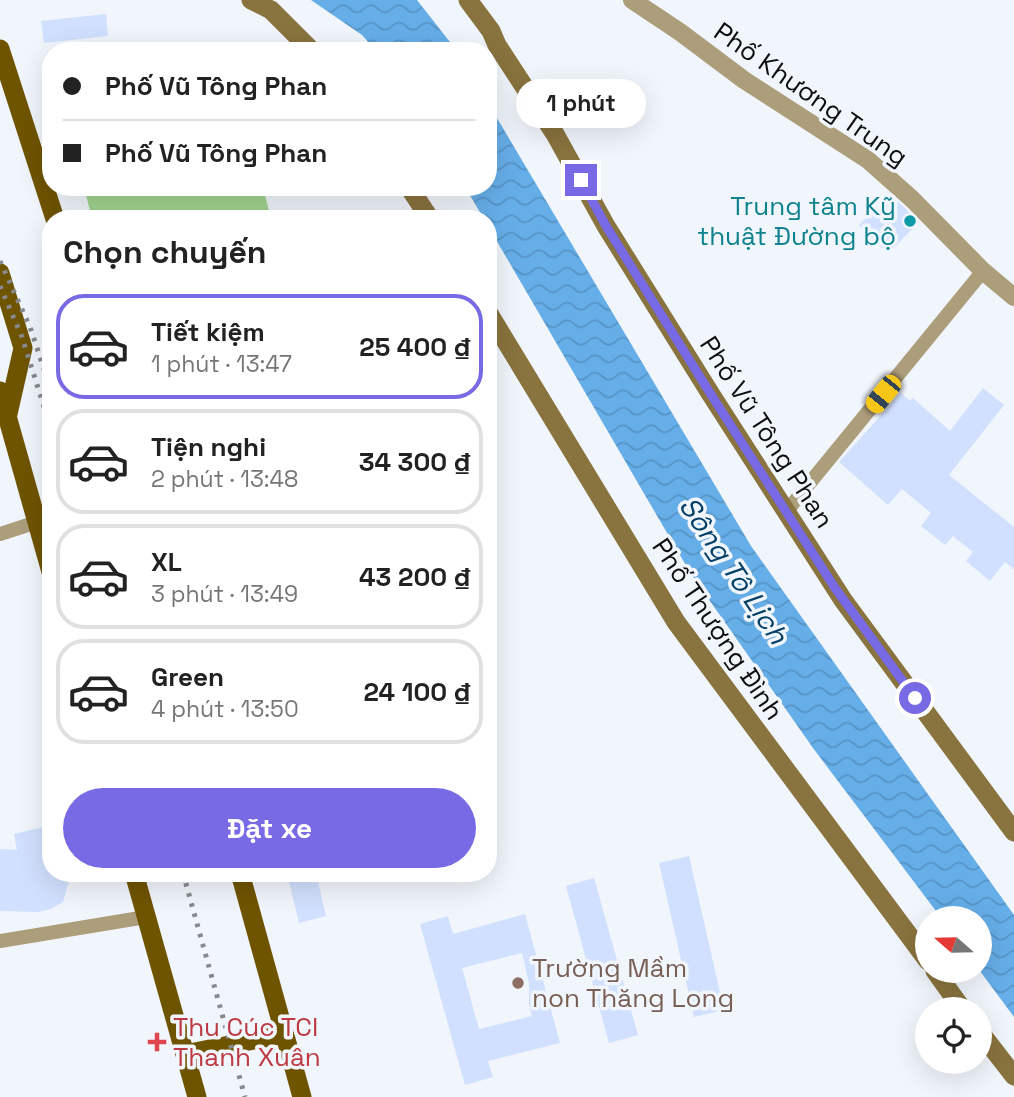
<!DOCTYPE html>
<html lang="vi">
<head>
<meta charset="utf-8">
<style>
	:root { --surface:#fff; --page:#f2f2f2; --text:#222; --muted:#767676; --line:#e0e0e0; --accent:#7869e4 }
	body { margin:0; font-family:"Space Grotesk",sans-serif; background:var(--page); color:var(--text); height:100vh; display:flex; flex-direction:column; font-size:26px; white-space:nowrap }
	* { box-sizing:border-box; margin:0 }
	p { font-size:23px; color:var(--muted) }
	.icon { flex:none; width:38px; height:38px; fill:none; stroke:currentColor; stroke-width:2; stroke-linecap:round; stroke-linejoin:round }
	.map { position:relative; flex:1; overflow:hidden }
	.panel { position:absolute; left:42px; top:210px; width:455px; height:672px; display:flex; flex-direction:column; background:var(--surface); border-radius:28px; box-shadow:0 7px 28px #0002 }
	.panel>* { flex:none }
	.hud { position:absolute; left:42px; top:42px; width:455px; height:154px; border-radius:28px; box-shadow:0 7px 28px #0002; display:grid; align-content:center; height:154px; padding:0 21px; background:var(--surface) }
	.needle { width:46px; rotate:290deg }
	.controls { position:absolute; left:915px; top:906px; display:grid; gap:14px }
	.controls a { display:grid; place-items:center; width:77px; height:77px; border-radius:50%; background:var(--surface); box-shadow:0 7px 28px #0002; font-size:35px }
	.end { position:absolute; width:32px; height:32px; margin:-16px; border:9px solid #7869e4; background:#fff; box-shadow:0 0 0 4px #fff }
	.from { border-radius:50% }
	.bubble { position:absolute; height:49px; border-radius:24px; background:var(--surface); box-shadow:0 7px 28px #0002; font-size:23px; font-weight:600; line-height:49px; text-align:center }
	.car { position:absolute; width:21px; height:42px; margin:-21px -10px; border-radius:9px; box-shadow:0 0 5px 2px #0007; background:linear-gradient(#f5c518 24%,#345 0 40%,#f5c518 0 76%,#345 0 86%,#f5c518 0) }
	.hud b { display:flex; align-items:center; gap:24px; height:66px; font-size:26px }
	.hud b+b { border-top:2px solid var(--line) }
	.hud i { width:18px; height:18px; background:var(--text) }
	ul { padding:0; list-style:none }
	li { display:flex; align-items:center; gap:21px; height:105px; margin:0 14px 10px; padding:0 7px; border:4px solid var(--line); border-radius:28px }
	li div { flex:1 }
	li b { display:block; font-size:26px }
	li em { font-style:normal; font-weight:600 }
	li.active { border-color:var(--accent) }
	li>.icon { width:63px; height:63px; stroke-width:1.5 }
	h2 { padding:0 21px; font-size:32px; line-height:84px }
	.primary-button { display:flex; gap:14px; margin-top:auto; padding:14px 21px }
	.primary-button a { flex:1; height:80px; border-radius:42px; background:var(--accent); color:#fff; font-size:28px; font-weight:600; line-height:80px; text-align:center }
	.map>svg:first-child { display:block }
</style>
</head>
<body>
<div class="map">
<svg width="1014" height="1097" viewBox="0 0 1014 1097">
	<defs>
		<pattern id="water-waves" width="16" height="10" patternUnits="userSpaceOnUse" patternTransform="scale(1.75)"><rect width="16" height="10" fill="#66aee8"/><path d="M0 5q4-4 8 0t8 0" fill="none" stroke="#5794c6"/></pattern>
	</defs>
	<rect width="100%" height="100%" fill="#f1f5fc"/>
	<path fill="#a1d490" d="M84 187H263L271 219H92Z"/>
	<path fill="url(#water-waves)" d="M311 0H417L457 51H376L362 35Z
		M488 103 751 546 1014 915V1017L980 971V919H942L813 748 691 574 488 226V219H484L465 187H488Z"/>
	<path fill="#d1e0fe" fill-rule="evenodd" d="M106 14 108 36 44 43 41 21Z
		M891 195 919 222 888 254 859 225Z
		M983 388 1004 405 949 475 1014 527V569L1005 562 990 581 966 561 973 552 953 536 945 545 921 526 931 513 902 489 888 505 839 462 901 393 910 401 913 398 950 431Z
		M51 825V873H71L63 902 51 909 38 912 0 911V849L17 850 14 834Z
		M689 856 724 1010 694 1017 659 863Z
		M287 873H316L326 916 299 923Z
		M594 878 638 1035 609 1043 566 886Z
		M525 914 560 1043 488 1061 493 1077 465 1085 420 924 448 916 453 934ZM522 953 529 983V1004L532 1016 479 1029 462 968Z"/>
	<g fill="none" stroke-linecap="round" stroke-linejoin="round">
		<path stroke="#ac9d7b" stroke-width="14" d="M786 512 983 271
			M0 534 37 522
			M0 941 146 917"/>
		<path stroke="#ac9d7b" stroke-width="18" d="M632 0 680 32 744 80 868 160 912 199 983 271 1014 297"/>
		<path stroke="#89733e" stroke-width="19" d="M251 0 271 10 312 51
			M468 0 491 31 497 45 555 134 606 226 710 393 843 600 1014 832
			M409 187 430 219
			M488 312 676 622 928 961
			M935 971 963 1010
			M980 1032 1014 1076"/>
		<path stroke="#6f5400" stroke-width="19" d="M0 49 55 219
			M0 273 23 348 8 414
			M0 391 51 572
			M134 873 197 1097
			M240 873 302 1097
			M185 1054 284 1034"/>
		<path stroke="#87898e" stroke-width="5" stroke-dasharray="3.5 7" stroke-linecap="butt" d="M0 261 30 327 51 390
			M0 286 22 337 51 429
			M183 873 245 1097"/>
	</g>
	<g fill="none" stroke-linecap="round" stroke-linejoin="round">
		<path stroke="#7869e4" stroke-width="9" d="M581 180 606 226 710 393 835 588 915 698"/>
	</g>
	<circle fill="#0f9aa8" stroke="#f1f5fc" stroke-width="2.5" cx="910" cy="221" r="7"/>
	<circle fill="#8d6e63" stroke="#f1f5fc" stroke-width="2.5" cx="518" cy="983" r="7"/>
	<path fill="#e0444e" stroke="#f1f5fc" stroke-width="2.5" d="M153.5 1031.5h7v7h7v7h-7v7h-7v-7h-7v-7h7z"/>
	<g text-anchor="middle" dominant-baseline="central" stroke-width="7" stroke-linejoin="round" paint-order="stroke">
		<g font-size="26" fill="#0d0e10" stroke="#f1f5fc">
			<text transform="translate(811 94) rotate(35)">Phố Khương Trung</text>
			<text transform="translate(767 432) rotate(57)">Phố Vũ Tông Phan</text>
			<text transform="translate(718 629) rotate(56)">Phố Thượng Đình</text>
		</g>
		<g font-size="26" fill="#0d838f" stroke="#f1f5fc" text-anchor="end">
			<text x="896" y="206">Trung tâm Kỹ<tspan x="896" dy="30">thuật Đường bộ</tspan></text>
		</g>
		<g font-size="26" fill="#785e54" stroke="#f1f5fc" text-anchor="start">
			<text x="532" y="968">Trường Mầm<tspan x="532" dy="30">non Thăng Long</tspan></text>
		</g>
		<g font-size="26" fill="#be3a42" stroke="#f1f5fc" text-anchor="start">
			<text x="173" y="1027">Thu Cúc TCI<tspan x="173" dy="30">Thanh Xuân</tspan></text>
		</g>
		<g font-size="28" font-style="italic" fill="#054066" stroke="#f1f5fc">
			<text transform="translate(734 570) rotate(56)">Sông Tô Lịch</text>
		</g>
	</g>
</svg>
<div class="controls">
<a><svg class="needle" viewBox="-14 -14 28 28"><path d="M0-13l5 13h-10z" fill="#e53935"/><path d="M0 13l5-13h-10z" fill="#767676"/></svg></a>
<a><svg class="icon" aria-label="locate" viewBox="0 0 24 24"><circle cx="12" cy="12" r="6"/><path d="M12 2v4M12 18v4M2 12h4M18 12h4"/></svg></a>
</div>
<i class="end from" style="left:915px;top:698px"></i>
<i class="end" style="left:581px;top:180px"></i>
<div class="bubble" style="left:516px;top:79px;width:130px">1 phút</div>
<i class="car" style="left:883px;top:394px;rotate:219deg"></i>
<div class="hud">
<b><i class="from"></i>Phố Vũ Tông Phan</b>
<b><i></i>Phố Vũ Tông Phan</b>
</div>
<section class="panel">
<h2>Chọn chuyến</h2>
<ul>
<li class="active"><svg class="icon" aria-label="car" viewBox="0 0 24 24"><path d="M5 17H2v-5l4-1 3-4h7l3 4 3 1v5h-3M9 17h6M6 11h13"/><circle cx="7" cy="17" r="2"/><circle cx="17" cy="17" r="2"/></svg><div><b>Tiết kiệm</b><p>1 phút · 13:47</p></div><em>25 400 ₫</em></li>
<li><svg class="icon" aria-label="car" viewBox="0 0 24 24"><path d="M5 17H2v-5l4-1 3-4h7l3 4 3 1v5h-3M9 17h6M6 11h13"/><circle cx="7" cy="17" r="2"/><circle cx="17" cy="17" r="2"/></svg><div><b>Tiện nghi</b><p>2 phút · 13:48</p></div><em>34 300 ₫</em></li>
<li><svg class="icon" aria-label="car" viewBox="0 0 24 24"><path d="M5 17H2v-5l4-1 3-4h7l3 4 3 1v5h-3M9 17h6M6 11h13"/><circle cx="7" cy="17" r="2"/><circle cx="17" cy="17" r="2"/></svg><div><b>XL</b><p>3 phút · 13:49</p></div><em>43 200 ₫</em></li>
<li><svg class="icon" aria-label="car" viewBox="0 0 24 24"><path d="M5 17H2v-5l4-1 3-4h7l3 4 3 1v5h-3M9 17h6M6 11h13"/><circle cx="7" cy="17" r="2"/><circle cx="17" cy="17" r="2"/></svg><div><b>Green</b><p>4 phút · 13:50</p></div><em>24 100 ₫</em></li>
</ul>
<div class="primary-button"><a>Đặt xe</a></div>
</section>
</div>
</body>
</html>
